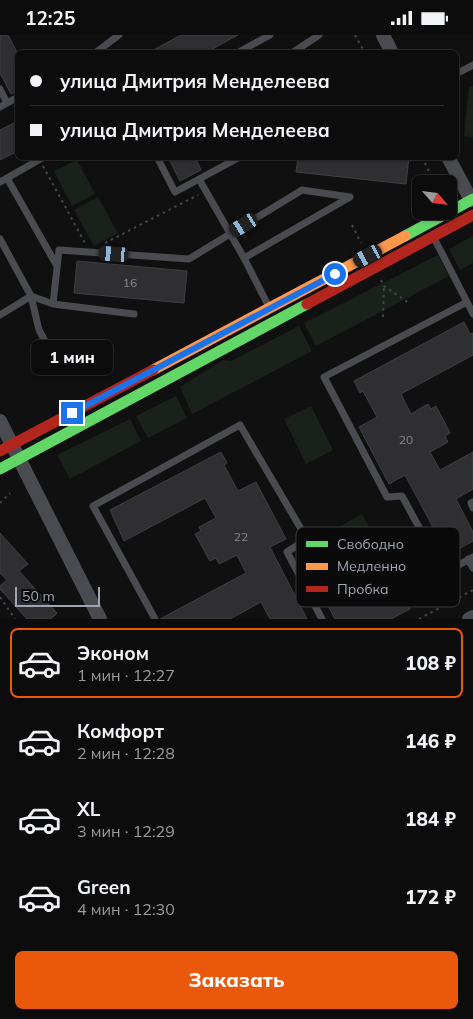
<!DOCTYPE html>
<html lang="ru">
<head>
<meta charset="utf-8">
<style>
	:root { --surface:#0c0c0c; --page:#151515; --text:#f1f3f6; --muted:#9a9b9d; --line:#2c2c2d; --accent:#ea580c }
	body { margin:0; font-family:Mulish,sans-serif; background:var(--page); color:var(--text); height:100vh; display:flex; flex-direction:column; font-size:19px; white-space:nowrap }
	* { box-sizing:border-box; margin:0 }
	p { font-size:16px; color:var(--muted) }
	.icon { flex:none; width:28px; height:28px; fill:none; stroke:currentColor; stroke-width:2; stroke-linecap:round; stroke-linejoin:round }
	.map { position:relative; height:584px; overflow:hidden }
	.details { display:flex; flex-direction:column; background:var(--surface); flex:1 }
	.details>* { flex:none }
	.banner { position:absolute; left:15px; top:15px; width:444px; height:110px; border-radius:8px; box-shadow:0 1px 4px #0004,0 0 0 1px var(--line); display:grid; align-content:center; height:110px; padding:0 15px; background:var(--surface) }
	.needle { width:32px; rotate:118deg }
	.controls { position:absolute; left:412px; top:140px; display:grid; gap:10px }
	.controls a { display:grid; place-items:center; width:45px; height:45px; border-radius:8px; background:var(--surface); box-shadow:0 1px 4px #0004,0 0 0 1px var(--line); font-size:25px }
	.scale { position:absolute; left:15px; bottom:12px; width:85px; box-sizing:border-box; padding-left:5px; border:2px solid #9fa6b2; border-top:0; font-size:14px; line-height:18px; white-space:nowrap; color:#9fa6b2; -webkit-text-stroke:4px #0a0a0b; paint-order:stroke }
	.end { position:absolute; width:22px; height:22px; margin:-11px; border:6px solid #1a73e8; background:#fff; box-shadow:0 0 0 2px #fff }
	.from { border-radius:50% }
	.bubble { position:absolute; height:35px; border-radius:8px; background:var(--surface); box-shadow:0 1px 4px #0004,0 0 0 1px var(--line); font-size:16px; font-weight:800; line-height:35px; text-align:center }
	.car { position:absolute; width:15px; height:30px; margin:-15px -8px; border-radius:6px; box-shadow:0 0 4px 1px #0007; background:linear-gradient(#222 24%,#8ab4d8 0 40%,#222 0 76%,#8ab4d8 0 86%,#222 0) }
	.banner b { display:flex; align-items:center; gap:18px; height:48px; font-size:19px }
	.banner b+b { border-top:1px solid var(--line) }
	.banner i { width:12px; height:12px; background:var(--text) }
	ul { padding:9px 0 0; list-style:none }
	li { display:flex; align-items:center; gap:15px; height:70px; margin:0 10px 8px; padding:0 5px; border:2px solid transparent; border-radius:8px }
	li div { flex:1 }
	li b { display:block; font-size:19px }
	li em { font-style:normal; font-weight:800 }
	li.current { border-color:var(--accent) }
	li>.icon { width:45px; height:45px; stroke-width:1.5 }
	.cta { display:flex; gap:10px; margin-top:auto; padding:10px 15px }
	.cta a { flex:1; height:58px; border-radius:8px; background:var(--accent); color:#fff; font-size:20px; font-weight:800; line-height:58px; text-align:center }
	.status { display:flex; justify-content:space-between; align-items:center; height:35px; padding:0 25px; background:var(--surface); direction:ltr }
	.status svg { height:14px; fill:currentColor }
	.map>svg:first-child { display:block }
</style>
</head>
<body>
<div class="status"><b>12:25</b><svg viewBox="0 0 49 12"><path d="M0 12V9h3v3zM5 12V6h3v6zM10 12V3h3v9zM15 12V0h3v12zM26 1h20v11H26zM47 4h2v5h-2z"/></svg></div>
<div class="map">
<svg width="473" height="584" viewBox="0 0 473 584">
	<rect width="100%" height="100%" fill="#101010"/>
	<path fill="#1a201a" d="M469 51 473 52V102L464 101Z
		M77 125 95 159 72 171 54 136Z
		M98 162 118 198 94 211 74 175Z
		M473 201V228L460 235 449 214Z
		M438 220 449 241 316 311 304 288Z
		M299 291 312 316 192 379 180 352 223 325 231 326Z
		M176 361 187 383 148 403 136 381Z
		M311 371 333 415 306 429 284 384Z
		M130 384 141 406 70 444 57 420Z
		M362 479 377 506 329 533 314 506Z"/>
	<path fill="#2f2f31" stroke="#3e4044" d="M0 0H8L18 19V56L11 59 0 38Z
		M181 0H238L205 18H148Z
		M18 86V116L0 125V95Z
		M168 122H195L201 135 180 146Z
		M298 122H409L406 149 296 137Z
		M77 226 187 236 184 268 74 258Z
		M464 287 470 299 473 298V320L401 359 411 379 428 369 431 374 436 371 450 398 445 401 448 407 430 417 440 435 473 417V454L456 464 473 497V506L448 520 405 440 389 449 359 392 377 382 363 356 360 358 354 346Z
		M221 417 227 428 224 430 238 456 256 447 286 504 270 512 307 584H270L261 567 230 584H160L246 538 237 520 219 529 216 523 210 526 195 499 201 496 199 492 216 483 205 463 124 506 110 475Z
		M0 498 28 529 19 536 57 578 51 584H27L0 554V551L7 545 0 538Z
		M377 511 410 574 391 584H335L314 544Z"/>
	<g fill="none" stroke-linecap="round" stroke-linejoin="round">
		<path stroke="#45474b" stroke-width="2" stroke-dasharray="2.5 4" stroke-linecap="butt" d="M355 0 365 18
			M422 122 434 147
			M43 131 85 208
			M352 190 361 208
			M105 208 198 160
			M381 245 384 251 409 268
			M383 282 384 251
			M0 468 10 458
			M0 562 15 584
			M419 584 473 555"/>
		<path stroke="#4a4b50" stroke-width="7" d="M95 18 119 0
			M237 18 270 0
			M292 18 319 0
			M456 39 473 30
			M0 54 7 68
			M0 72 18 62
			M157 122 175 157 240 122
			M7 143 57 231
			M0 147 44 122
			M434 203 467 267
			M0 204 31 261 39 295 54 323
			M244 223 270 274
			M134 279 53 269 59 215 189 224 302 155 350 162 244 223 199 144
			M473 279 467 267 324 342 387 462 402 461 444 538 473 522
			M0 280 31 261 53 269
			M473 467 471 468 473 473
			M468 524 473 533
			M314 569 322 584
			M155 584 93 471 240 390 307 504 287 517 312 564"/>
		<path stroke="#4a4b50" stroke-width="14" d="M383 0 392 18
			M448 122 471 165
			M0 386 100 584
			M469 584 473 582"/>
		<path stroke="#63d668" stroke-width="11" d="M405 201 473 164
			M0 434 307 269"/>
		<path stroke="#ff974d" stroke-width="11" d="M153 335 405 201"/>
		<path stroke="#b3261e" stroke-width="11" d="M307 269 473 180
			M0 416 153 335"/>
	</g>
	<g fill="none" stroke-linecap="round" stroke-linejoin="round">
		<path stroke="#1a73e8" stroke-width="6" d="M72 378 335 239"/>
	</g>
	<g text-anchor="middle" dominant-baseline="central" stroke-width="4.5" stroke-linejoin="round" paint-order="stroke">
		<g font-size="12" fill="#838892">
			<text x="130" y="247">16</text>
			<text x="406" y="404">20</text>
			<text x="241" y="501">22</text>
		</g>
	</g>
	<rect x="296" y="492" width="164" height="80" rx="8" fill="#0a0a0b" stroke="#37393d" stroke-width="1"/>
	<rect x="306" y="506" width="22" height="6" fill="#63d668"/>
	<rect x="306" y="528" width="22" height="7" fill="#ff974d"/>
	<rect x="306" y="551" width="22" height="6" fill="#b3261e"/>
	<g font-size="14" fill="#9fa6b2">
		<text x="337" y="514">Свободно</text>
		<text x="337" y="536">Медленно</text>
		<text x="337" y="559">Пробка</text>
	</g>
</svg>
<div class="controls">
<a><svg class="needle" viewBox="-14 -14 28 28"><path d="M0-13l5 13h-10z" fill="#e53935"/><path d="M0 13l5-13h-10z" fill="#9a9b9d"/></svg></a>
</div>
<div class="scale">50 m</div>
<i class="end from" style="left:335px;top:239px"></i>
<i class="end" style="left:72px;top:378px"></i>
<div class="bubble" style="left:31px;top:305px;width:82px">1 мин</div>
<i class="car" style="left:244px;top:190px;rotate:239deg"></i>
<i class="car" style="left:114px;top:219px;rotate:274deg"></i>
<i class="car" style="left:368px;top:221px;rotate:242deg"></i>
<div class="banner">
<b><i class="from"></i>улица Дмитрия Менделеева</b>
<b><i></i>улица Дмитрия Менделеева</b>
</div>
</div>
<section class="details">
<ul>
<li class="current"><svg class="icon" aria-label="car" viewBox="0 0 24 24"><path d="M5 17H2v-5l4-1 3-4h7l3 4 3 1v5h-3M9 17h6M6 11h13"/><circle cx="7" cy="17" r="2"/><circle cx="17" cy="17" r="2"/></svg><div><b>Эконом</b><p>1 мин · 12:27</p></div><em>108 ₽</em></li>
<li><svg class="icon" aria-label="car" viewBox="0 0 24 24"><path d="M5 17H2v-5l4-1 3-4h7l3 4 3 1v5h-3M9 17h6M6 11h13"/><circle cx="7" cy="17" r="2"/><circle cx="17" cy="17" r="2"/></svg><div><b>Комфорт</b><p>2 мин · 12:28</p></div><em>146 ₽</em></li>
<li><svg class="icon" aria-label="car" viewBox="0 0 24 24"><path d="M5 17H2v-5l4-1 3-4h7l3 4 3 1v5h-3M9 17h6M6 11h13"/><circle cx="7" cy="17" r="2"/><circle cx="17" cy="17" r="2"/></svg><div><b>XL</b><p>3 мин · 12:29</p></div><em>184 ₽</em></li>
<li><svg class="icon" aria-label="car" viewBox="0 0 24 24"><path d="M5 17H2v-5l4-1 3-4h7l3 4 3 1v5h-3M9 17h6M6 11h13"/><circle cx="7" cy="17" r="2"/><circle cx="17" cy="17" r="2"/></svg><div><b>Green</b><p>4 мин · 12:30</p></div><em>172 ₽</em></li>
</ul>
<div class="cta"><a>Заказать</a></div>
</section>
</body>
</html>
